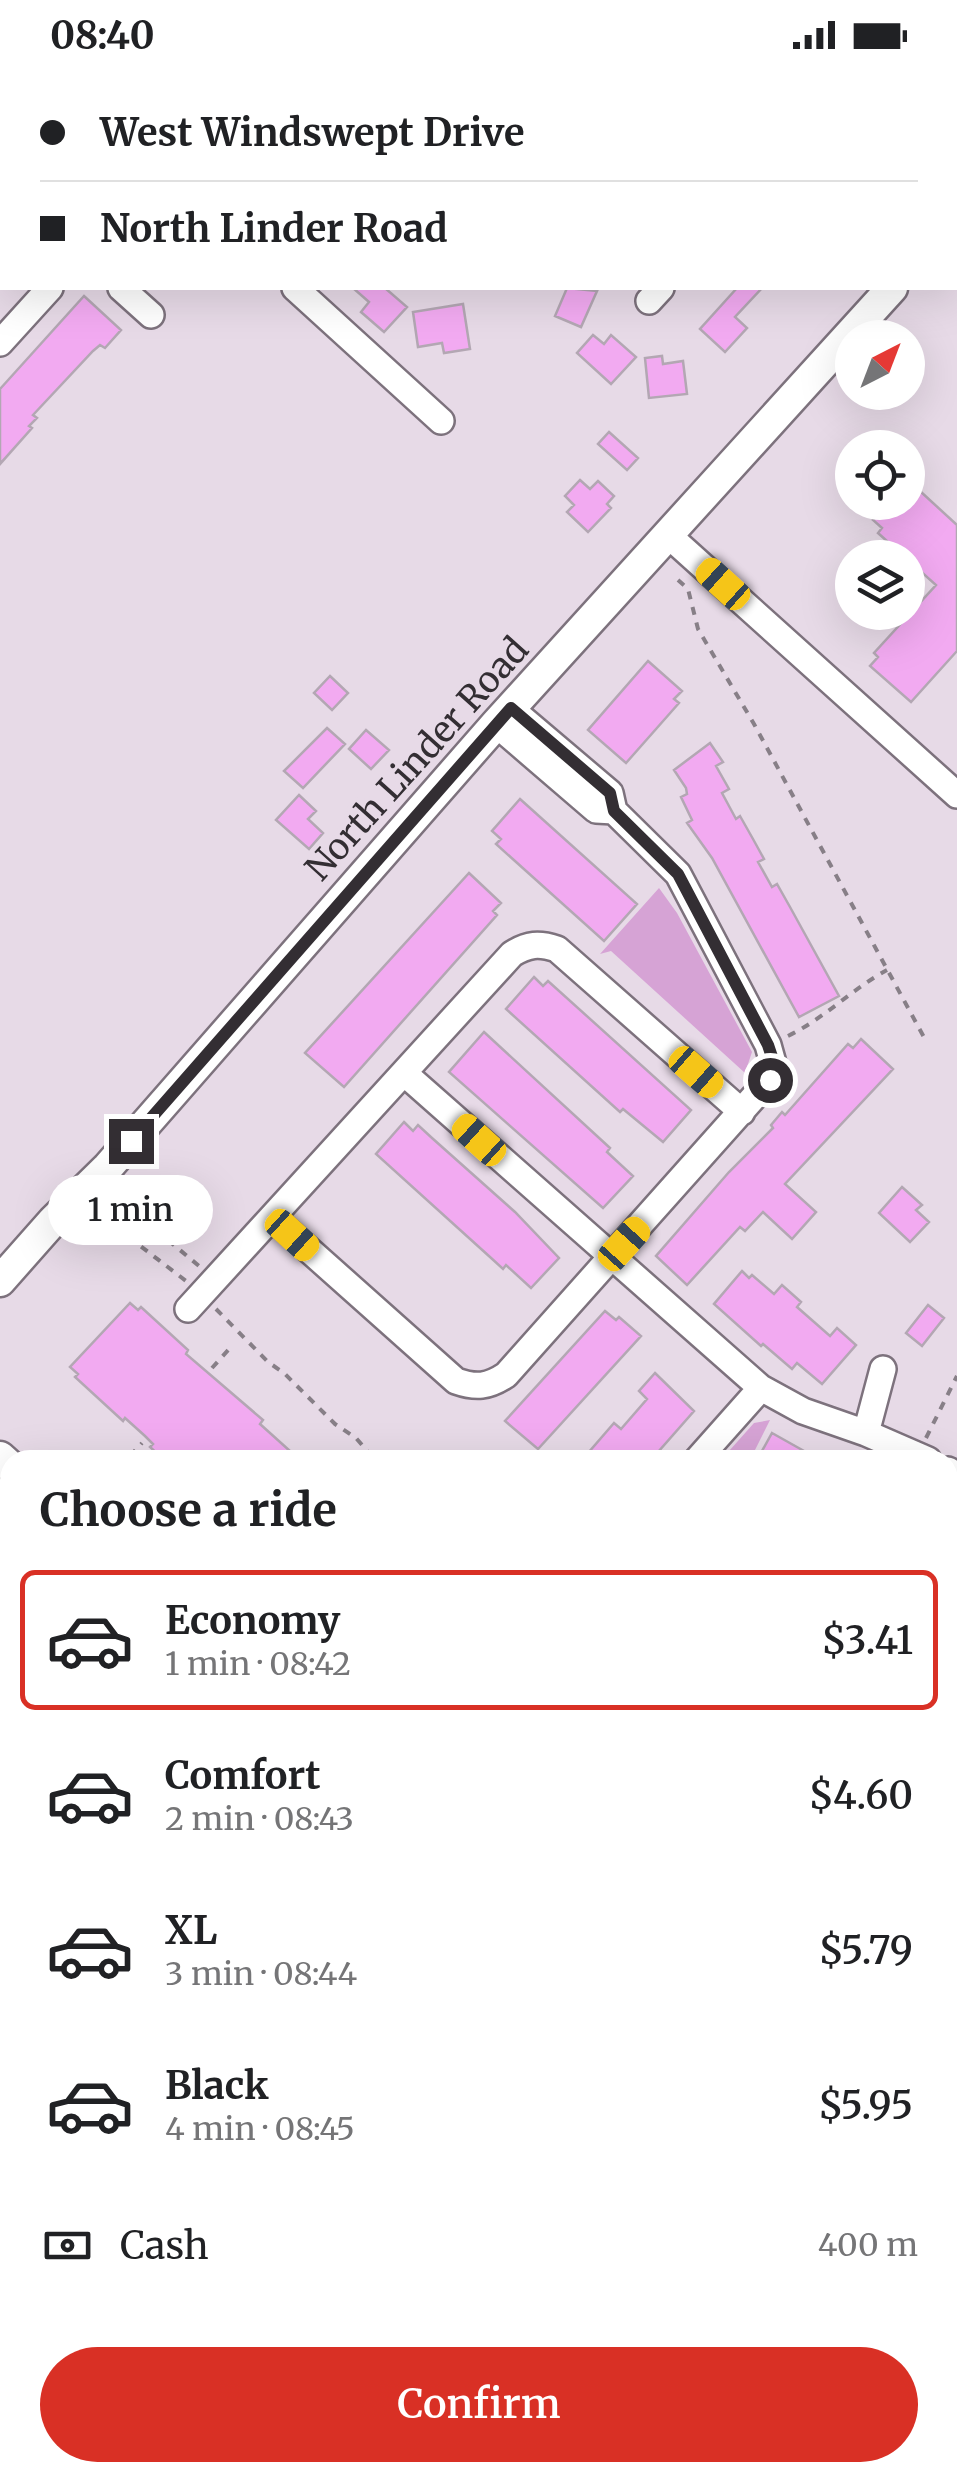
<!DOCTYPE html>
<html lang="en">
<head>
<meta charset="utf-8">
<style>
	:root { --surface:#fff; --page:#f6f6f6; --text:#202124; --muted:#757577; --line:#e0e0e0; --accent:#d93025 }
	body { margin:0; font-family:Merriweather,serif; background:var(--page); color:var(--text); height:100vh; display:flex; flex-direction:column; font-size:38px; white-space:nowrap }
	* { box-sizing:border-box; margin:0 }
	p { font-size:32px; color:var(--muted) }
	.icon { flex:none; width:55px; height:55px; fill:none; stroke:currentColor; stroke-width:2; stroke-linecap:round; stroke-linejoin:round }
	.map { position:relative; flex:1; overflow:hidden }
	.panel { position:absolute; left:0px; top:1380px; width:958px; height:1032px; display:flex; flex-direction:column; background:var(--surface); border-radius:30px 30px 0 0; box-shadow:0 10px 40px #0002 }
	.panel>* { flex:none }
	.banner { position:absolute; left:0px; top:0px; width:958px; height:220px; box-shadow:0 10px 40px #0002; display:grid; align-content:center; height:220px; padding:0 40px; background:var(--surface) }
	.needle { width:65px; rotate:42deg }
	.controls { position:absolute; left:835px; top:250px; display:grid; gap:20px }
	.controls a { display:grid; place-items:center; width:90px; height:90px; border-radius:50%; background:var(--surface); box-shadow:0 10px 40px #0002; font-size:50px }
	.end { position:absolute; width:45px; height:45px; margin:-22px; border:12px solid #332e33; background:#fff; box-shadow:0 0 0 5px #fff }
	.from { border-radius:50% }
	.bubble { position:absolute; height:70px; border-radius:35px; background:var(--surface); box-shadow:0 10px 40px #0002; font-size:32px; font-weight:600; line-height:70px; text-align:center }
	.car { position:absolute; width:30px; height:60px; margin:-30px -15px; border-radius:12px; box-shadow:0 0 8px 2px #0007; background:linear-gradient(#f5c518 24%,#345 0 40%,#f5c518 0 76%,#345 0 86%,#f5c518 0) }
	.banner b { display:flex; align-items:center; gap:35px; height:95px; font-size:38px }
	.banner b+b { border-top:2px solid var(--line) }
	.banner i { width:25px; height:25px; background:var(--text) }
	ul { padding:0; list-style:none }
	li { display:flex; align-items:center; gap:30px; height:140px; margin:0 20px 15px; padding:0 20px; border:5px solid transparent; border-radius:15px }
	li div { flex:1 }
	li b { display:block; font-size:38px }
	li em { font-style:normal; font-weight:600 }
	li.on { border-color:var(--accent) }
	li>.icon { width:90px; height:90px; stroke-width:1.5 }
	h2 { padding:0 40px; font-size:45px; line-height:120px }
	.pay { display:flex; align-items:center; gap:25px; height:110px; padding:0 40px; font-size:38px }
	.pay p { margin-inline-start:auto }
	.action { display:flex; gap:20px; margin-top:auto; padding:20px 40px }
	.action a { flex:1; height:115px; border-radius:60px; background:var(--accent); color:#fff; font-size:40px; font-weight:600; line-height:115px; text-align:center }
	.status { display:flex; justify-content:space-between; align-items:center; height:70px; padding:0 50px; background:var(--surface); direction:ltr }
	.status svg { height:28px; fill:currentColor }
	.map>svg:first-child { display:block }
</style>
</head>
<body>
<div class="status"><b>08:40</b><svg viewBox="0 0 49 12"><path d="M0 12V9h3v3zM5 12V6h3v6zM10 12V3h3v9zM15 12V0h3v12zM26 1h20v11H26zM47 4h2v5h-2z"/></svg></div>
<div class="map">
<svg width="957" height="2411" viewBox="0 0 957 2411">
	<rect width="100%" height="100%" fill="#e7dae7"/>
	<path fill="#d6a3d5" d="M659 818 677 843 752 982 745 1003 611 881 600 884Z
		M770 1350 750 1390H721L754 1353Z"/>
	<path fill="#f2aaf1" stroke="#b3a7b3" stroke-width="2.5" d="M353 218H385L407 237 384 262 361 242 369 232Z
		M567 218 597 221 581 257 555 246Z
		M737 218H762L735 247 747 258 725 282 700 259Z
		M84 226 121 260 105 278 100 275 93 281 33 345 37 348 29 356 32 358 0 394V319Z
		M463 234 470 279 444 283 442 273 418 277 413 242Z
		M593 265 604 274 611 265 636 287 611 314 577 283Z
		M662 286 663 294 683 291 687 324 649 328 645 288Z
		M609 362 638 388 627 400 598 374Z
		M580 410 590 419 598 411 614 426 607 434 611 438 588 462 567 442 574 435 565 426Z
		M908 410 957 455V581L911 632 870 596 878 587 874 583 936 515 878 463 882 458 873 450 890 432H908Z
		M648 591 682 621 674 629 679 633 626 693 588 660Z
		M330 606 348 623 332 640 314 623Z
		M327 658 345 674 303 718 284 701Z
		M366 660 389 680 371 699 349 679Z
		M710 673 723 692 716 696 729 719 722 723 736 749 740 746 753 769 764 789 758 792 772 817 777 814 790 837 839 926 799 947 712 788 687 753 692 750 681 727 687 724 686 718 674 700Z
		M299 725 316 741 308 749 323 763 309 779 276 750Z
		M520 729 637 834 604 871 496 774 501 769 492 761Z
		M469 803 501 833 493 841 497 845 344 1017 305 983Z
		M534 907 543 916 548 911 691 1040 663 1072 623 1039 620 1042 506 939Z
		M484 962 610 1078 607 1082 633 1106 603 1138 449 1002Z
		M861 969 893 999 785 1114 816 1142 792 1169 763 1142 745 1161 740 1157 687 1215 656 1186 729 1102 773 1058 771 1055 782 1042 785 1045 848 974 853 978Z
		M404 1052 413 1061 418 1055 432 1068 515 1142 559 1188 531 1218 506 1195 503 1199 490 1187 376 1084Z
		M902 1117 922 1135 916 1140 929 1152 910 1172 879 1143Z
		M742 1201 749 1208 752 1205 774 1224 782 1215 801 1232 797 1237 830 1266 837 1258 856 1275 822 1314 797 1293 792 1299 763 1274 761 1276 714 1234Z
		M130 1233 138 1240 141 1237 188 1280 186 1284 263 1350 260 1354 300 1390H164L150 1377 153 1374 145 1366 125 1348 123 1351 75 1307 78 1304 70 1297Z
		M928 1235 944 1248 922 1276 906 1263Z
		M605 1241 616 1250 619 1247 641 1266 538 1379 505 1351Z
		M655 1303 694 1341 651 1390H582L614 1353 621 1359 647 1329 639 1321Z
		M772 1363 820 1390H757Z"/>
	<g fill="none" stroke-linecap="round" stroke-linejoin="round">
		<defs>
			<path id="minor" d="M55 0 57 2
				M226 0 228 2
				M547 0 549 2
				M791 0 794 2
				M110 2 112 0
				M571 2 573 0
				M853 2 855 0
				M0 94 2 96
				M121 218 151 245
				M295 218 441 351
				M649 231 661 218
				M0 273 50 218
				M668 465 957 725
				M496 654 596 740 614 741
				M404 1003 761 1318 803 1341 866 1363 928 1390
				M272 1147 456 1311C476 1318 488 1317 506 1305L769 1010 773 993 768 975 678 804 614 741 610 723 511 639
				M188 1239 512 884C528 874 539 873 557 879L742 1042
				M866 1363 883 1299
				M697 1390 761 1318
				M948 1400 957 1405
				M948 1555 957 1531
				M948 1604 957 1623
				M948 1749 957 1738
				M0 2228 10 2217
				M199 2402 219 2406 222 2402
				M673 2402 683 2411
				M837 2402 842 2411
				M533 2411 541 2402"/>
			<path id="major" d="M955 147 957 145
				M0 1211 53 1151 108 1097 496 654 892 218
				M0 1387 10 1396
				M948 2275 957 2283"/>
		</defs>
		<use href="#minor" stroke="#7d727d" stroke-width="30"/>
		<use href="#major" stroke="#7d727d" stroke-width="35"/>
		<path stroke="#877f87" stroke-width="4" stroke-dasharray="8 8" stroke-linecap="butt" d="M678 510 688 519 698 559 754 654 926 971
			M788 966C825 948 852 919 887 900
			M119 1129 199 1196
			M107 1143 130 1168 186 1211
			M216 1239 268 1292 284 1303 335 1354 356 1368 375 1390
			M212 1298 230 1278
			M926 1368 957 1306
			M130 1386 142 1373"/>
		<use href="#minor" stroke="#fff" stroke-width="25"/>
		<use href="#major" stroke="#fff" stroke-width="30"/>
	</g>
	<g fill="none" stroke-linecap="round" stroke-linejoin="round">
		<path stroke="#332e33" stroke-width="12" d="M131 1071 511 638 610 723 614 741 678 804 768 975 774 993 770 1010"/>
	</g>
	<g text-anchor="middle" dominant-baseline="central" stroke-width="9" stroke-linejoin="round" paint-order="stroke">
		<g font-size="35" fill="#332e33" stroke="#e7dae7">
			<text transform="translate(417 689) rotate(-48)">North Linder Road</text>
		</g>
	</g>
</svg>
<div class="controls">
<a><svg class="needle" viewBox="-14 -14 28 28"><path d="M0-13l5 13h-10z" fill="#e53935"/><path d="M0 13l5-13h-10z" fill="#757577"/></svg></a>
<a><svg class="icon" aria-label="locate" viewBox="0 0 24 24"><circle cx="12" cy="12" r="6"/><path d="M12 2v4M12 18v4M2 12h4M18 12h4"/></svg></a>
<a><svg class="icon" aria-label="layers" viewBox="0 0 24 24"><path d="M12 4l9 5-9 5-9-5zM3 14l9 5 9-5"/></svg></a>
</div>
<i class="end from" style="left:770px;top:1010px"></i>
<i class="end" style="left:131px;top:1071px"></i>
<div class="bubble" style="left:48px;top:1105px;width:165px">1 min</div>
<i class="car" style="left:723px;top:514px;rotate:312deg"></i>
<i class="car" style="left:696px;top:1002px;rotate:131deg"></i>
<i class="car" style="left:479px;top:1070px;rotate:312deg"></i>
<i class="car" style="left:292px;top:1165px;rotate:132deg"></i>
<i class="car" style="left:624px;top:1174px;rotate:42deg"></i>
<div class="banner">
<b><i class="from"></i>West Windswept Drive</b>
<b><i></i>North Linder Road</b>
</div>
<section class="panel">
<h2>Choose a ride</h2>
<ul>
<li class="on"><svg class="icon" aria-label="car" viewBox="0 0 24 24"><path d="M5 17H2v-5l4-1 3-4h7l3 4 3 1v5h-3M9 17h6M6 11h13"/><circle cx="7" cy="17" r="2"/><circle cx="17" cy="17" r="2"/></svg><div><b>Economy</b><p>1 min · 08:42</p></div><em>$3.41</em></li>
<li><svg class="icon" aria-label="car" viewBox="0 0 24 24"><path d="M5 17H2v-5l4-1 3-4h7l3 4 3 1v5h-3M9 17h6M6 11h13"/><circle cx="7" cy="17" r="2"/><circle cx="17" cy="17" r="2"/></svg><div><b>Comfort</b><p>2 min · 08:43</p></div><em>$4.60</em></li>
<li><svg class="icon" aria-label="car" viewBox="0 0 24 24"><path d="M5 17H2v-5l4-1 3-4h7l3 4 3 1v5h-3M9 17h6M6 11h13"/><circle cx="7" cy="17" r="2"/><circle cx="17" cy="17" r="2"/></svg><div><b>XL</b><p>3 min · 08:44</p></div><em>$5.79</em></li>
<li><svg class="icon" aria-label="car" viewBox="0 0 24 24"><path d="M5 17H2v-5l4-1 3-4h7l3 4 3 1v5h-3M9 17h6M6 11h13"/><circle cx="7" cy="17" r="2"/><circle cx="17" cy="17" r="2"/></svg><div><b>Black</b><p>4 min · 08:45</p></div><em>$5.95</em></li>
</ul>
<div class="pay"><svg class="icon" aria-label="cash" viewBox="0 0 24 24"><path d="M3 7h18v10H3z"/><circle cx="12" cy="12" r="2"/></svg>Cash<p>400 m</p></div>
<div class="action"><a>Confirm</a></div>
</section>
</div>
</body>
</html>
